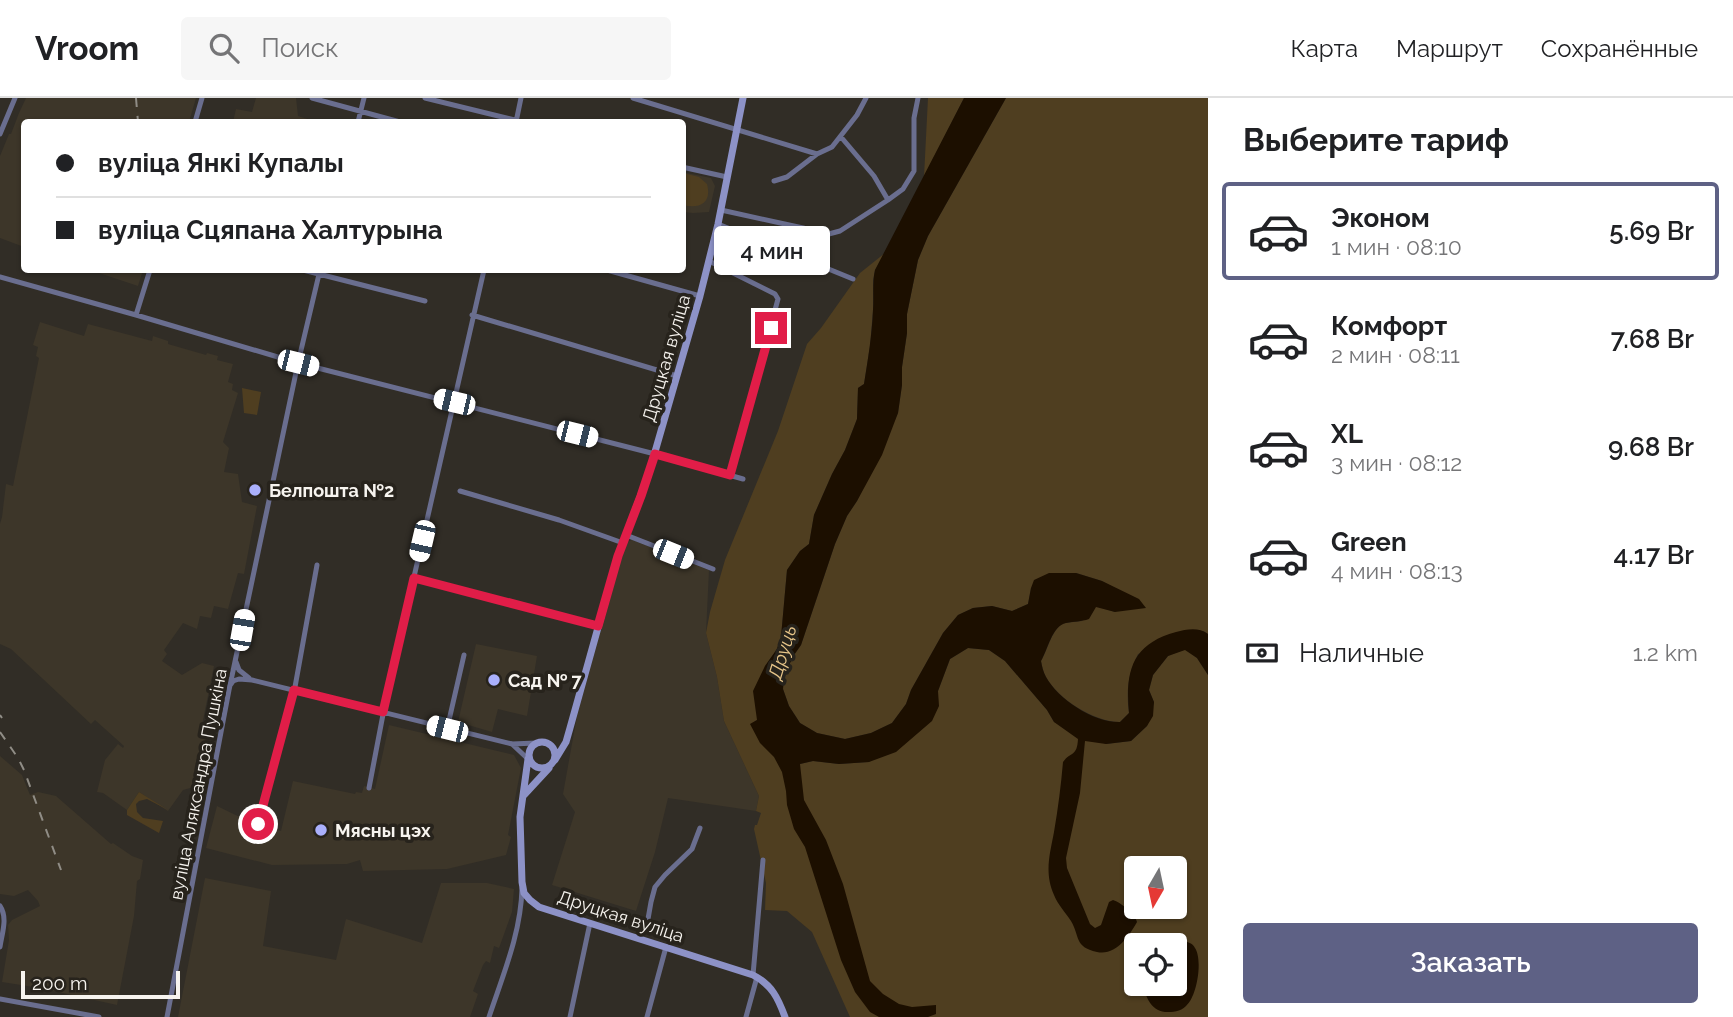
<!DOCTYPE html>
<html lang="ru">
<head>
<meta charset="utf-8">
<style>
	:root { --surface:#fff; --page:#f6f6f6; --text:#202124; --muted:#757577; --line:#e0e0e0; --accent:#5e6185 }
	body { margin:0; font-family:Raleway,sans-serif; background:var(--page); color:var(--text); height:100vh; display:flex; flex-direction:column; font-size:26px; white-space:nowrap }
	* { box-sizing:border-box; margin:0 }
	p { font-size:23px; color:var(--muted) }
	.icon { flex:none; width:38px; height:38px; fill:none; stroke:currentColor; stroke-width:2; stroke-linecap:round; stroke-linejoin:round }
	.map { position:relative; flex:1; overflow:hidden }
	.side { display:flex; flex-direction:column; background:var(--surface); width:525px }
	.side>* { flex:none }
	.banner { position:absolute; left:21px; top:21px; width:665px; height:154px; border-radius:7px; box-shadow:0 2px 5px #0004; display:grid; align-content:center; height:154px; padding:0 35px; background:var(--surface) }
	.needle { width:46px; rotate:189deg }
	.fabs { position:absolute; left:1124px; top:758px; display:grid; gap:14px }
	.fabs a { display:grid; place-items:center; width:63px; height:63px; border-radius:7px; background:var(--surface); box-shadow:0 2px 5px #0004; font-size:35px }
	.scale { position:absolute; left:21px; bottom:18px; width:159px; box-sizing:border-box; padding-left:7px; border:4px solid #f7f4ef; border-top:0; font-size:19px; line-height:24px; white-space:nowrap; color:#f7f4ef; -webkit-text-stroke:5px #27231c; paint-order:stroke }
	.end { position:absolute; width:32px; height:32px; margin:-16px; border:9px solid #e11d48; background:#fff; box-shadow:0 0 0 4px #fff }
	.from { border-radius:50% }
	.bubble { position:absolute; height:49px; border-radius:7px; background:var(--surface); box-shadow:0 2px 5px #0004; font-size:23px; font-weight:600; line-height:49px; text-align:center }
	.car { position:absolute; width:21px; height:42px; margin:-21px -10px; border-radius:9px; box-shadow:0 0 5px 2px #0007; background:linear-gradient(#fff 24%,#345 0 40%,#fff 0 76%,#345 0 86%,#fff 0) }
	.banner b { display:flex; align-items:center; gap:24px; height:66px; font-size:26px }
	.banner b+b { border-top:2px solid var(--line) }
	.banner i { width:18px; height:18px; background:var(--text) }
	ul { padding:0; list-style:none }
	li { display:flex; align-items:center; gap:21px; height:98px; margin:0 14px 10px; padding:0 21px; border:4px solid transparent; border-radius:7px }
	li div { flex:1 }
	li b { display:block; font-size:26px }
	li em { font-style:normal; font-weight:600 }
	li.on { border-color:var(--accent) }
	li>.icon { width:63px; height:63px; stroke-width:1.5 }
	h2 { padding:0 35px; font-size:32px; line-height:84px }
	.pay { display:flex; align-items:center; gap:18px; height:77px; padding:0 35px; font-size:26px }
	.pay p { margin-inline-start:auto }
	.button { display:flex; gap:14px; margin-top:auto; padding:14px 35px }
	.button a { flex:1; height:80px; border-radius:7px; background:var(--accent); color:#fff; font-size:28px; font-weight:600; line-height:80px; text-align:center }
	header { display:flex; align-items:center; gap:42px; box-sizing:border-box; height:98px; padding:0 35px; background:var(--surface); border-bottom:2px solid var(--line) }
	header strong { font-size:33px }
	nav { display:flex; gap:38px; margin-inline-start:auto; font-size:24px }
	.search { width:490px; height:63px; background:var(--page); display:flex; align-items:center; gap:18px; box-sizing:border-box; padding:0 24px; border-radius:7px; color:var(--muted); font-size:26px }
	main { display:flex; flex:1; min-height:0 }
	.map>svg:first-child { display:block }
</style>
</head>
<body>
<header>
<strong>Vroom</strong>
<div class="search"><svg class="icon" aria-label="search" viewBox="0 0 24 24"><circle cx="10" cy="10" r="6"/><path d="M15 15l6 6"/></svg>Поиск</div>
<nav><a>Карта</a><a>Маршрут</a><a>Сохранённые</a></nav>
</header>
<main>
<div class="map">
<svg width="1208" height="919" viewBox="0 0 1208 919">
	<rect width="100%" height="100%" fill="#312d26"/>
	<path fill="#3d3629" d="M26 0H196L189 24H24V149L0 140V58L9 36H11L19 15Z
		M256 0H296L298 18 317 24H233L236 11 252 14Z
		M682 74 711 80 715 88 709 114 693 115 683 114Z
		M90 172H143L138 188Z
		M40 224 84 238 88 226 152 243 153 238 168 243V246L206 257 207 255 218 258 217 262 233 266 228 284 233 286 232 292 238 295 223 344 229 350 224 374 238 376 242 404 257 408 244 476 238 475 228 511 214 508 211 520 200 518 197 531 183 525 164 552 167 556 162 563 182 577 202 565 214 568 202 627 208 628 200 670 194 689 183 692 168 713 139 694 127 712 103 695 97 694 105 662 118 646 123 650 124 648 95 622 91 626 11 551 0 546V426L2 419 6 386 13 388 39 260 36 258 38 249 33 247Z
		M632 442 709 472 706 535 717 579 724 623 759 698 756 713 668 700 655 754 636 813 552 787 575 714 563 696 577 618 618 471 627 444Z
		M476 546 537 558 527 618 498 611 492 634 458 624Z
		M389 627 514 657 521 670 508 737 511 739 506 757 447 771 363 773 360 762 347 766 272 767 206 750 217 708 250 724 281 733 293 683 355 696 356 694 362 695 364 688 375 691Z
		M0 658 22 677 30 697 38 694 56 698 111 746 113 745 132 758 143 762 140 781 137 783 134 818 117 907 40 890 2 884 9 842 8 827 12 822 40 808 38 803 28 792 14 798 0 796Z
		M205 780 271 793 263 848 336 862 346 821 422 845 441 785H487L514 791 512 814 499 850 494 848 490 865 486 863 483 867 473 893 478 896 470 919H178Z"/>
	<path fill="#4f3e20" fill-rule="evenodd" d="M928 0H964L924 79Z
		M1006 0H1208V536L1203 533 1138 556C1128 577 1126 592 1129 615L1120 624C1094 624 1058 601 1046 579 1043 574 1042 568 1041 563 1048 552 1052 529 1065 525 1070 524 1077 524 1082 523L1096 508 1115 514 1118 492 1102 483 1076 475 1031 490 1028 506 1012 513 992 508 973 510 958 517 943 535 911 592 906 606 892 625 871 635 845 641 817 635 800 625 789 608 783 591 784 577 794 557 801 547 835 446 847 418 857 403 898 315 902 287V269L907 235V216L918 162 928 138Z
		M683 75 699 79 707 86C712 105 700 111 683 107Z
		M885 155 875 172 873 182V212L870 248 864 286 858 290 857 321 845 352 832 376 814 417 809 446 800 453 787 472 781 539 777 551 765 568 757 622 751 626 800 666 813 663 839 666 869 664 938 608V593L950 561 968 550 989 552 1005 563 1047 612 1054 624 1106 646 1131 643 1147 628 1154 604 1149 592 1153 577 1168 558 1185 551 1197 560 1208 577V919H850L812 834 787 813 765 812 766 785 754 731 755 727H757L761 715 756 713 759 698 724 623 717 579 706 535 710 514 725 462 778 333 807 246 821 230 860 175ZM1136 770H1174V808H1136ZM1136 847H1174V886H1136Z
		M242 290 261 294 257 317 244 315Z
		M139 694 168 712 147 701 139 703 136 706 137 714 143 720 163 723 159 735 127 717V712Z"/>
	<path fill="#1c0f00" d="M964 0H1006L928 138 918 162 907 216V235L902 269V287L898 315 882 357 857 403 847 418 835 446 801 547 794 557 784 577 783 591 789 608 800 625 817 635 845 641 871 635 892 625 906 606 911 592 943 535 958 517 973 510 992 508 1012 513 1028 506 1031 490 1034 482 1049 475H1076L1102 483 1139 501 1146 510 1115 514 1096 509 1089 521C1081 524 1074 523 1066 525 1052 528 1048 551 1041 563 1042 568 1043 574 1046 579 1058 601 1094 625 1120 624L1129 615C1125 573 1132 546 1176 534 1187 531 1199 529 1208 536V577L1197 560 1185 552 1168 558 1153 577 1149 592 1154 604 1153 618 1147 628 1131 643 1106 646 1085 643 1080 695 1066 760 1067 770 1090 826 1095 830 1101 827 1109 804 1113 802C1122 805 1126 811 1134 816L1137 824C1129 838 1116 858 1097 854 1074 849 1080 838 1071 823 1066 815 1058 807 1054 797 1044 774 1050 756 1054 734 1058 711 1061 687 1063 664 1071 653 1077 659 1078 641L1054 624 1047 612 1005 563 989 552 968 550 950 561 938 593 939 608 932 623 896 654 869 664 839 666 813 663 800 666 804 702 826 742 843 786 870 883 883 896 899 906 912 909 936 907V916L928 919H879L870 914 855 894 841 862 805 749 794 731 787 707 786 693 782 674 774 659 760 645 750 626 757 622 753 593 765 568 777 551 781 539 787 472 800 453 809 446 814 417 832 376 845 352 857 321 858 290 864 286C868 261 872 237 873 212 874 198 872 185 875 172Z
		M1181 843C1187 844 1192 844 1195 850 1203 862 1197 899 1186 908 1180 914 1173 914 1165 914 1150 912 1146 898 1142 886H1174V847H1172Z"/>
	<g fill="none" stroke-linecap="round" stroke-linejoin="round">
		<path stroke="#6a6e8f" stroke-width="5" d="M312 0 400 24
			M425 0 523 24
			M633 0 817 56
			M195 24 202 0
			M358 24 364 0
			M516 24 521 0
			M0 36 15 0
			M682 69 727 79
			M774 83 787 79 817 56 832 49 857 17 866 0
			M888 102 903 91 914 73V20L918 0
			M721 112 803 130 825 137 840 133 888 102 874 78 841 39
			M718 126 853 181
			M814 152 820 136
			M709 163 775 196 778 201 730 377
			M303 172 425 203
			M607 172 700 198
			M0 179 136 217 298 265 655 356 743 381
			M136 217 150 172
			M472 217 677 278
			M460 393 559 422 623 445
			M626 437 713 471
			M413 480 598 528
			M236 564 239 572 249 580
			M231 586 233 583 239 581 252 582 512 646 536 645
			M447 631 464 557
			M512 646 528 661
			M369 690 385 606 484 172
			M258 725 295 589 317 467
			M0 808C8 820 2 835 0 849
			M639 840 648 821 651 804 655 789 665 777 692 751 700 730
			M753 877 763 762
			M0 901 99 919
			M167 919 229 592 298 265 320 172
			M489 919C503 877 521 835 522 790
			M570 919 590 825
			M647 919 666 849
			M746 919 757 879"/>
		<path stroke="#8d92c7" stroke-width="7" d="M529 657a13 13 0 1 1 26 0a13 13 0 1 1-26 0Z
			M528 661 520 719 522 784 524 795 530 802 539 809 753 877C772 887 778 900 785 919
			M555 662 566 644 570 630 618 458 648 378 700 198 718 126 743 0
			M524 697 549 670"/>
		<path stroke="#908d86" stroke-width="2" stroke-dasharray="9 9" stroke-linecap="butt" d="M136 0 138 24
			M0 617 2 620
			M0 634 18 660 24 672 61 772"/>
	</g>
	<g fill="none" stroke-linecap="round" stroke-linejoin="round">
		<path stroke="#e11d48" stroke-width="9" d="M258 726 294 592 383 614 414 480 598 528 618 458 641 398 655 356 730 377 771 230"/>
	</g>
	<g fill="#aab0fc" stroke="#27231c" stroke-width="2.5">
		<circle cx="255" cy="392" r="7"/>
		<circle cx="494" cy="582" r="7"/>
		<circle cx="321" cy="732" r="7"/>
	</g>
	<g text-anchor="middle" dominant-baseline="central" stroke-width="7" stroke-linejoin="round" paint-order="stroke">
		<g font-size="18" fill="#f7f4ef" stroke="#27231c">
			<text transform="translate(666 260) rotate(-74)">Друцкая вуліца</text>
			<text transform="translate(198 686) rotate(-79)">вуліца Аляксандра Пушкіна</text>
			<text transform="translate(621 818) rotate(18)">Друцкая вуліца</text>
		</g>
		<g font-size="18" font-weight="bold" fill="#f7f4ef" stroke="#27231c" text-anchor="start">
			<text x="269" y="392">Белпошта №2</text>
			<text x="508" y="582">Сад № 7</text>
			<text x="335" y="732">Мясны цэх</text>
		</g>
		<g font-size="19" font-style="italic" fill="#e7c589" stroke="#27231c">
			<text transform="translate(782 554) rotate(-73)">Друць</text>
		</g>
	</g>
</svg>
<div class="fabs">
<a><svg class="needle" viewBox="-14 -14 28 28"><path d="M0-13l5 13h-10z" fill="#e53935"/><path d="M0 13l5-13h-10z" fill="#757577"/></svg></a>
<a><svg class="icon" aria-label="locate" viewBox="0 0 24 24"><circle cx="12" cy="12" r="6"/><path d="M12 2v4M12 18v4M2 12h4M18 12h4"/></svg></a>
</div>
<div class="scale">200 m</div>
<i class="end from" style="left:258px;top:726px"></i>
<i class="end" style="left:771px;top:230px"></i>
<div class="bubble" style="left:714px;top:128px;width:116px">4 мин</div>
<i class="car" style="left:298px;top:265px;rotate:104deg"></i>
<i class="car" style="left:454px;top:304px;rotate:283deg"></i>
<i class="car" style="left:577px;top:336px;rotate:104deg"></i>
<i class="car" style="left:422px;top:443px;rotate:193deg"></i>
<i class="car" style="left:673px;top:456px;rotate:112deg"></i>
<i class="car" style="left:242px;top:532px;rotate:10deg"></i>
<i class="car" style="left:447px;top:631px;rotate:284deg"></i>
<div class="banner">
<b><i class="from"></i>вуліца Янкі Купалы</b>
<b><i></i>вуліца Сцяпана Халтурына</b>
</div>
</div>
<section class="side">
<h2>Выберите тариф</h2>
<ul>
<li class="on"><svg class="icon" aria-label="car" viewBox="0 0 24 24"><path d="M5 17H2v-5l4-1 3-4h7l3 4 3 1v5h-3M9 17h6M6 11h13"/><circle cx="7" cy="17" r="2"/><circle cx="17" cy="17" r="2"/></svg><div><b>Эконом</b><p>1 мин · 08:10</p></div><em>5.69 Br</em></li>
<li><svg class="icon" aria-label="car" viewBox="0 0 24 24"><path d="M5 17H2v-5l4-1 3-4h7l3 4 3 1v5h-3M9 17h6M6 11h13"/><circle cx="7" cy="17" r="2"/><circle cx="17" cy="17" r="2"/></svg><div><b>Комфорт</b><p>2 мин · 08:11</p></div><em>7.68 Br</em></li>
<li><svg class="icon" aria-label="car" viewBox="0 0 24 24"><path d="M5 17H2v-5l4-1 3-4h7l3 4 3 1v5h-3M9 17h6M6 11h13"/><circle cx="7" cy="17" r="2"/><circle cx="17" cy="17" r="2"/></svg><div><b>XL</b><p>3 мин · 08:12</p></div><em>9.68 Br</em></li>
<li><svg class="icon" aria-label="car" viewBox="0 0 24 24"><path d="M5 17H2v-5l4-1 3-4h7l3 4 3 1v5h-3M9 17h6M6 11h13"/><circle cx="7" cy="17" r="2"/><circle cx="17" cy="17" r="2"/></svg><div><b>Green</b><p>4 мин · 08:13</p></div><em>4.17 Br</em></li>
</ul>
<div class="pay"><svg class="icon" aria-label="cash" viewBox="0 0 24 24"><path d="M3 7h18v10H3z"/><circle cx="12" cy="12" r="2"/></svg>Наличные<p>1.2 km</p></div>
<div class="button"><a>Заказать</a></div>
</section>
</main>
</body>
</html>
